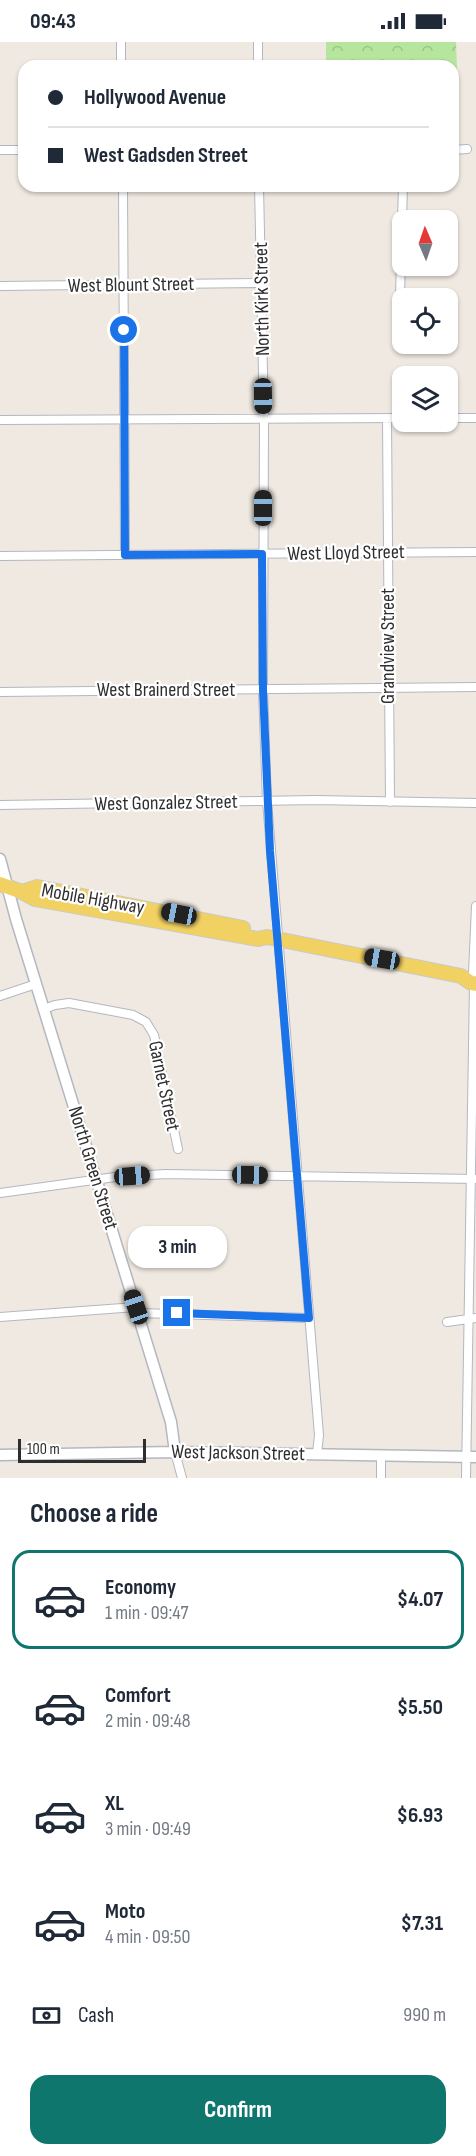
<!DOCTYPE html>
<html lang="en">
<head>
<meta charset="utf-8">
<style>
	:root { --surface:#fff; --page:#f2f2f3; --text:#1f2937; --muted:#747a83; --line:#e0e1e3; --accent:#0f766e }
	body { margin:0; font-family:"Sofia Sans Condensed",sans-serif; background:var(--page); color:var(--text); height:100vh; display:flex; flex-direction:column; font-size:22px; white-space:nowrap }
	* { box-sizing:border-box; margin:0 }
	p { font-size:20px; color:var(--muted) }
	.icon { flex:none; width:33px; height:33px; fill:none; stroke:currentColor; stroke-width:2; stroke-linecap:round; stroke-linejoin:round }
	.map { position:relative; height:1436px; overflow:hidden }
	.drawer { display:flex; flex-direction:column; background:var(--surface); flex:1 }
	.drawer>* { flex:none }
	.hud { position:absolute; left:18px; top:18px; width:441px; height:132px; border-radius:18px; box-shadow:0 2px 4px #0004; display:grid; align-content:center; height:132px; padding:0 30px; background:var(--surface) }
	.needle { width:39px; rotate:358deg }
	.controls { position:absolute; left:392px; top:168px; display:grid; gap:12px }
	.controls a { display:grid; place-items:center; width:66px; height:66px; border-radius:12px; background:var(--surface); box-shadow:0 2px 4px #0004; font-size:30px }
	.scale { position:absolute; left:18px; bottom:15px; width:128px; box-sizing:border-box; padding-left:6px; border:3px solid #2e2e2e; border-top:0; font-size:16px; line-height:21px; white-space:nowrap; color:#2e2e2e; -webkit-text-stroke:4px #fff; paint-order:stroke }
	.end { position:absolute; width:27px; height:27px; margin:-14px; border:8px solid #1a73e8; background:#fff; box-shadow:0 0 0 3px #fff }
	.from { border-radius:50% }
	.bubble { position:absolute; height:42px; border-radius:18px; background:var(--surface); box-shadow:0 2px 4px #0004; font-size:20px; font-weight:700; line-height:42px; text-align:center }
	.car { position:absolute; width:18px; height:36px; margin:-18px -9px; border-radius:8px; box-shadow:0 0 4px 2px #0007; background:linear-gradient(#222 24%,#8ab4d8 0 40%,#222 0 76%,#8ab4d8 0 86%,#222 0) }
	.hud b { display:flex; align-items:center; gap:21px; height:57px; font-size:22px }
	.hud b+b { border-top:2px solid var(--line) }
	.hud i { width:15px; height:15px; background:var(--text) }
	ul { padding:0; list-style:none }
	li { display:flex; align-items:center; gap:18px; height:99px; margin:0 12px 9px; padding:0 18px; border:3px solid transparent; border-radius:18px }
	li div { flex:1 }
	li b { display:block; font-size:22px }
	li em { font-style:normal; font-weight:700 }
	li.on { border-color:var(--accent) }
	li>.icon { width:54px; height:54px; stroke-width:1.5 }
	h2 { padding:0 30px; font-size:27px; line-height:72px }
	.pay { display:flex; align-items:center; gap:15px; height:66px; padding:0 30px; font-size:22px }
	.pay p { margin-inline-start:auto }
	.primary-button { display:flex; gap:12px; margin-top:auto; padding:12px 30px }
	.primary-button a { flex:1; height:69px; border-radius:18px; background:var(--accent); color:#fff; font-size:24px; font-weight:700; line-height:69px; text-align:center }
	.status { display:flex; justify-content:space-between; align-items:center; height:42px; padding:0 30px; background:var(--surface); direction:ltr }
	.status svg { height:16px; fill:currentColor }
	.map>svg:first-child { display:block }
</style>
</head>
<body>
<div class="status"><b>09:43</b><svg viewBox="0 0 49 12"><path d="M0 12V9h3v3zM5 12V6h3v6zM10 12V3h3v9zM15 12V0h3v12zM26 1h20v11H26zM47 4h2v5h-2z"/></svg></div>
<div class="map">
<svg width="476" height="1436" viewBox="0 0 476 1436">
	<defs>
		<pattern id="forest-crowns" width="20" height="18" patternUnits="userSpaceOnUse" patternTransform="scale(1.5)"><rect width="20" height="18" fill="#b6e59e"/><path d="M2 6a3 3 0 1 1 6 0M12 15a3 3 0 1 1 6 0" fill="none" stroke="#9dc588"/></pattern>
	</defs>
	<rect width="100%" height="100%" fill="#efe9e1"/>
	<path fill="url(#forest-crowns)" d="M326 0H456L458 52H453V24H326Z"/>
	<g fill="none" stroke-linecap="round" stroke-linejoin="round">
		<defs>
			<path id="minor" d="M121 0V24
				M258 0V24
				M0 108H24
				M453 108 467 107
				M123 144 125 513
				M259 144 264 377 263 648 267 759 319 1393 317 1412
				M402 178 403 144
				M0 244 262 241
				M400 253 402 181
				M387 376 390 760
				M447 376H476
				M0 378 402 376
				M0 514 476 510
				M0 650 476 645
				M0 763 316 758 476 761
				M473 931 476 864
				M0 954 36 942
				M44 967 55 963 69 961 133 973 146 980 154 993 178 1107
				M0 1151 115 1135 166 1132 476 1137
				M138 1271 309 1276
				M0 1275 136 1265
				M447 1280 476 1276
				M175 1410 182 1436
				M381 1414V1436
				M466 1436 474 942"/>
			<path id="tertiary" d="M0 817 16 877 171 1380 175 1410
				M0 1413 175 1410 476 1415"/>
			<path id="primary" d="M0 842 22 850 35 857 258 897 267 895 277 897 461 934 471 941 476 942
				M22 850 37 845 243 886"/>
		</defs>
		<use href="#minor" stroke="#b4b7c1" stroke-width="10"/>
		<use href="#tertiary" stroke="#b4b7c1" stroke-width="13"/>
		<use href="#primary" stroke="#c9c9c9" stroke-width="16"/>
		<use href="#minor" stroke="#fff" stroke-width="8"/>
		<use href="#tertiary" stroke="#fff" stroke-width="10"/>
		<use href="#primary" stroke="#f2d163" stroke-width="14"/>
	</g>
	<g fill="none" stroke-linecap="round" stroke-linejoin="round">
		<path stroke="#1a73e8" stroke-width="8" d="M124 288 125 513 262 512 263 648 270 809 309 1276 177 1271"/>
	</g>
	<g text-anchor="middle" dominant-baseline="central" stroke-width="4.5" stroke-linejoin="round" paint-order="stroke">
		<g font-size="20" fill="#2e2e2e" stroke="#fff">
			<text transform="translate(131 243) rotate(-1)">West Blount Street</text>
			<text transform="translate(262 257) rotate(-91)">North Kirk Street</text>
			<text transform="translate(346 511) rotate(-1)">West Lloyd Street</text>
			<text transform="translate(388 604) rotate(-90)">Grandview Street</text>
			<text x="166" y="648">West Brainerd Street</text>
			<text transform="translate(166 761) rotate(-1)">West Gonzalez Street</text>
			<text transform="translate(93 857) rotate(10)">Mobile Highway</text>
			<text transform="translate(164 1044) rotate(78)">Garnet Street</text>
			<text transform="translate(93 1126) rotate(73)">North Green Street</text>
			<text transform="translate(238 1411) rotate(1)">West Jackson Street</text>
		</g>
	</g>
</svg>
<div class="controls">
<a><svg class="needle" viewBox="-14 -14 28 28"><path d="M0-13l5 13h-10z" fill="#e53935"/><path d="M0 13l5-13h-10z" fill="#747a83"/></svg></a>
<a><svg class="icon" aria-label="locate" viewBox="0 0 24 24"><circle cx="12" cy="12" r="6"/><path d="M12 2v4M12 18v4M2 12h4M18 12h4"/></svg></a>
<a><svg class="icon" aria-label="layers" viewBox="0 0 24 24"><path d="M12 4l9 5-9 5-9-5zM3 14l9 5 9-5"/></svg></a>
</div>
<div class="scale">100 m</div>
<i class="end from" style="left:124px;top:288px"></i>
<i class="end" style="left:177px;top:1271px"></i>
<div class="bubble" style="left:128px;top:1184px;width:99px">3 min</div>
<i class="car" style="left:263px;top:354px;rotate:179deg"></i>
<i class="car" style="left:263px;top:466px;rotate:0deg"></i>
<i class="car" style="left:179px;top:872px;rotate:281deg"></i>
<i class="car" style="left:382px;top:917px;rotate:280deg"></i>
<i class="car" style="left:250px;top:1133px;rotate:91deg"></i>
<i class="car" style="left:132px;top:1134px;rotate:86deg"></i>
<i class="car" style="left:136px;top:1265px;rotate:341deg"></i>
<div class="hud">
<b><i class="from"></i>Hollywood Avenue</b>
<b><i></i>West Gadsden Street</b>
</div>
</div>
<section class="drawer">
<h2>Choose a ride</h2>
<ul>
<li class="on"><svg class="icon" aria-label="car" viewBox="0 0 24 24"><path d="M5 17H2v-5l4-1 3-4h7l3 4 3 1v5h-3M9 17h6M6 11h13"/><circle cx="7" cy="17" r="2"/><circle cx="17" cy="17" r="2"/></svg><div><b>Economy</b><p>1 min · 09:47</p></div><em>$4.07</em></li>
<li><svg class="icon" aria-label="car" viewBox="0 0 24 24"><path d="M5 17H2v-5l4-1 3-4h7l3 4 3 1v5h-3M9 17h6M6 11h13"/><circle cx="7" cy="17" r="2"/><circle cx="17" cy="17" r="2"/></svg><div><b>Comfort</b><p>2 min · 09:48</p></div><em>$5.50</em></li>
<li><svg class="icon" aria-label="car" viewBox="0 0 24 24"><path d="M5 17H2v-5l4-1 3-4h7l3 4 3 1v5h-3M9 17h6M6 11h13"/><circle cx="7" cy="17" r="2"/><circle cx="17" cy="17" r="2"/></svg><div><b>XL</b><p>3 min · 09:49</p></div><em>$6.93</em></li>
<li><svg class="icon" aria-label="car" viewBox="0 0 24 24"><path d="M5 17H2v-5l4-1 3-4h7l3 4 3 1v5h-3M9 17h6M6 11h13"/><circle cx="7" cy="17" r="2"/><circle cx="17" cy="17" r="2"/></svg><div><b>Moto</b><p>4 min · 09:50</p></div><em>$7.31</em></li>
</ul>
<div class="pay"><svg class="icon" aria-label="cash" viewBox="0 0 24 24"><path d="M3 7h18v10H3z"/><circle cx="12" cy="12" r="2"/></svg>Cash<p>990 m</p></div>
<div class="primary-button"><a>Confirm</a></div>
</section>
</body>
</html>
